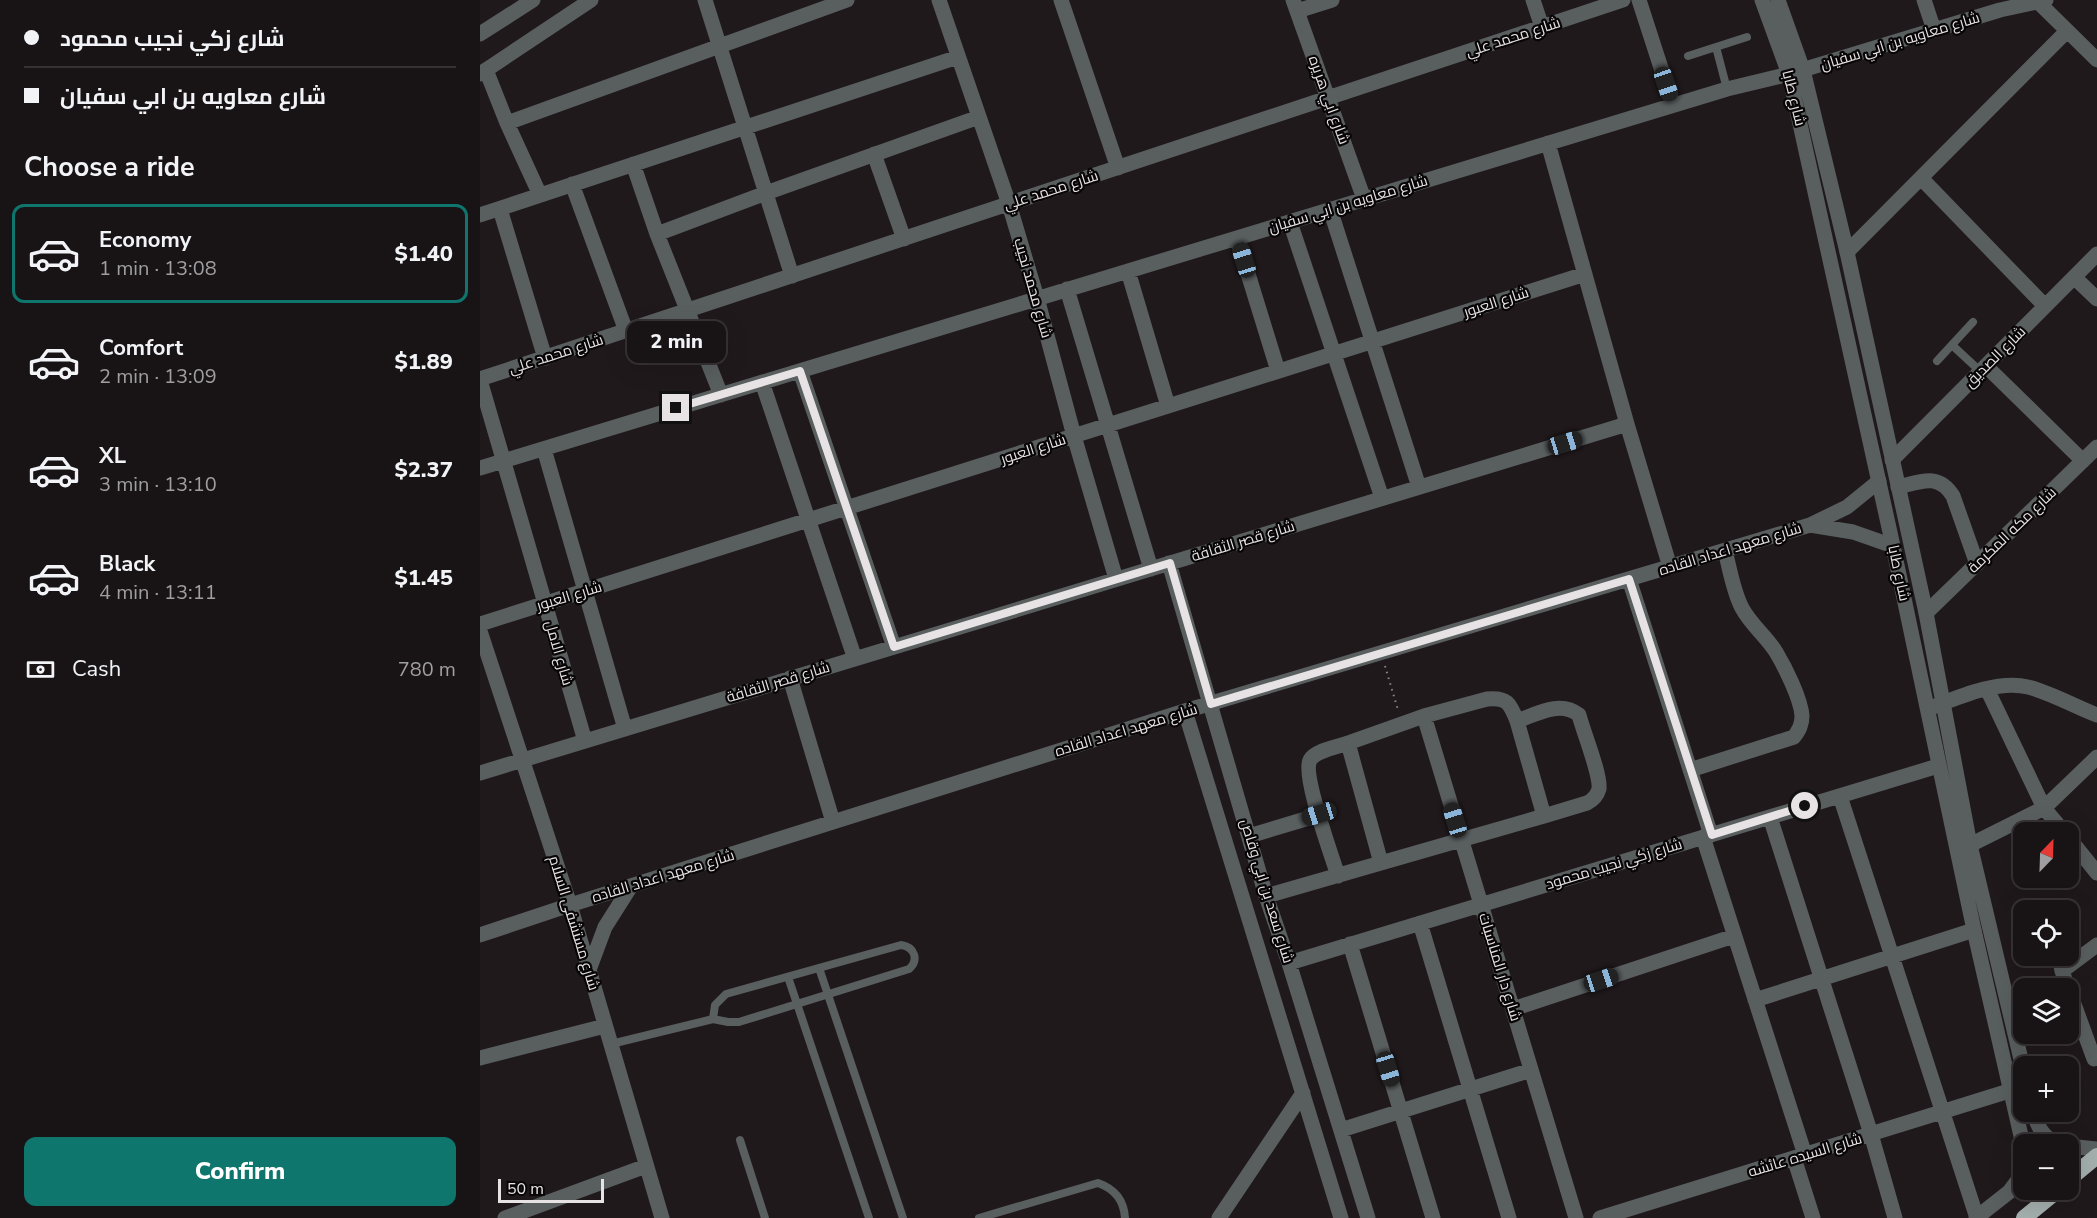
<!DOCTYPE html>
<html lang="en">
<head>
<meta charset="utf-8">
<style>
	:root { --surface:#181315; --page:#252022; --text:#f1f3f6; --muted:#9f9ea0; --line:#363234; --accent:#0f766e }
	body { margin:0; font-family:"Nunito Sans",Cairo,sans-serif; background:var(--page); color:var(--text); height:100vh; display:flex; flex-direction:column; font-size:22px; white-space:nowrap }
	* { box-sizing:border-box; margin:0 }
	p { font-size:20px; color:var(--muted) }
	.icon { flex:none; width:33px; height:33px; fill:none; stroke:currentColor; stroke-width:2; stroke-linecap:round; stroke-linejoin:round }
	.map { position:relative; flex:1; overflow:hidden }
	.sheet { display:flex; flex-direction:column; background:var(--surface); width:480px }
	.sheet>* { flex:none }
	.guide { display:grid; align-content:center; height:132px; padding:0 24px; background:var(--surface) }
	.needle { width:39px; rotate:23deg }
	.fabs { position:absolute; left:1533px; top:822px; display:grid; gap:12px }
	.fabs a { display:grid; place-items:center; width:66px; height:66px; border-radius:12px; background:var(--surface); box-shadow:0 6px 24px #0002,0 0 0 2px var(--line); font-size:30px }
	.scale { position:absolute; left:18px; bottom:15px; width:106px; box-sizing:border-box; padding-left:6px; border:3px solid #e7e2e4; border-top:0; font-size:16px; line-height:21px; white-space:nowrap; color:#e7e2e4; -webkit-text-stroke:4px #080506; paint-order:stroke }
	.end { position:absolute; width:27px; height:27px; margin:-14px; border:8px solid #e7e2e4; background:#111; box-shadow:0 0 0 3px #111 }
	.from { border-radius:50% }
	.bubble { position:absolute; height:42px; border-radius:12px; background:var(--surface); box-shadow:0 6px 24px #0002,0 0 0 2px var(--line); font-size:20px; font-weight:800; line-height:42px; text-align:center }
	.car { position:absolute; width:18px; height:36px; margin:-18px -9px; border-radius:8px; box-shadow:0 0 4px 2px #0007; background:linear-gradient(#222 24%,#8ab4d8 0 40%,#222 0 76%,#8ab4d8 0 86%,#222 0) }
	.guide b { display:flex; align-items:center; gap:21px; height:57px; font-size:22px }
	.guide b+b { border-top:2px solid var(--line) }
	.guide i { width:15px; height:15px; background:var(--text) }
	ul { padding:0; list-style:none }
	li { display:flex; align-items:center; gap:18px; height:99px; margin:0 12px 9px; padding:0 12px; border:3px solid transparent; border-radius:12px }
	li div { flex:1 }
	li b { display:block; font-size:22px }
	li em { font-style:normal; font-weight:800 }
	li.on { border-color:var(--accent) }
	li>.icon { width:54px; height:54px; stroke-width:1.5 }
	h2 { padding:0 24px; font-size:27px; line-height:72px }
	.pay { display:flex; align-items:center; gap:15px; height:66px; padding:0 24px; font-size:22px }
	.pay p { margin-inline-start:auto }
	.cta { display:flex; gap:12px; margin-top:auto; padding:12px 24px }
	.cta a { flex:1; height:69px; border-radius:12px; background:var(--accent); color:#fff; font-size:24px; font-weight:800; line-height:69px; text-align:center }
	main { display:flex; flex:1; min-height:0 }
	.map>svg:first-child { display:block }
</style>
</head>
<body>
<main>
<section class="sheet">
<div class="guide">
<b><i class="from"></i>شارع زكي نجيب محمود</b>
<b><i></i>شارع معاويه بن ابي سفيان</b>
</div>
<h2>Choose a ride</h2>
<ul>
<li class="on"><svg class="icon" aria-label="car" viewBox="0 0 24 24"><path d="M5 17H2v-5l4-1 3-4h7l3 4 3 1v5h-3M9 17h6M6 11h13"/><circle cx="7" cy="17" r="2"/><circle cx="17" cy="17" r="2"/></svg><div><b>Economy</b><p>1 min · 13:08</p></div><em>$1.40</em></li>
<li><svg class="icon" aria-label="car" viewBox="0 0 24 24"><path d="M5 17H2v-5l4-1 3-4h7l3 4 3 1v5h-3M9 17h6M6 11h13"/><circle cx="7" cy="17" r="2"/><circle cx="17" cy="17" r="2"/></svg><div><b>Comfort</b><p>2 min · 13:09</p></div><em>$1.89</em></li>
<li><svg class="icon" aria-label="car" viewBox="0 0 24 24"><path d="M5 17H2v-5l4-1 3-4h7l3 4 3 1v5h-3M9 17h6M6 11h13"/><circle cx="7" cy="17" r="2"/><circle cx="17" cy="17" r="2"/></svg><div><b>XL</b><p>3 min · 13:10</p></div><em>$2.37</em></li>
<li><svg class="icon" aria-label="car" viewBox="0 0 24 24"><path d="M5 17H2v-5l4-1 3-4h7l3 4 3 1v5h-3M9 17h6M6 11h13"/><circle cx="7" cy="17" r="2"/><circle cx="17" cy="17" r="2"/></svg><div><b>Black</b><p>4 min · 13:11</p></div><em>$1.45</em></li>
</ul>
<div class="pay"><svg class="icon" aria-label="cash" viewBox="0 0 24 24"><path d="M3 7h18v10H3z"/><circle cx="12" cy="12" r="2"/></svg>Cash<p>780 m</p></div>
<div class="cta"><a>Confirm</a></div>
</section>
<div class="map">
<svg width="1617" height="1218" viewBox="0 0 1617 1218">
	<rect width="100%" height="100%" fill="#20191c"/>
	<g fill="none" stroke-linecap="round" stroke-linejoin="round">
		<path stroke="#8a8487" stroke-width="2" stroke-dasharray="1.5 4.5" stroke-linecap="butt" d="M905 666 918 710"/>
		<path stroke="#595e5e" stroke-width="8" d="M1236 47 1247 89
			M1208 56 1267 37
			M1472 345 1500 371
			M1457 361 1493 322
			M339 968 423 1218
			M308 977 389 1218
			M131 1044 233 1019 248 1022H259L429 969C439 960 435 947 421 945L246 994 235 1005 233 1019
			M260 1140 285 1218
			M499 1218 618 1183C635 1189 644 1200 645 1218"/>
		<path stroke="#595e5e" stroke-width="15" d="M225 0 312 276
			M459 0 529 204 557 298 594 436 636 579
			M581 0 638 168
			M813 0 884 199
			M1053 0 1062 27
			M1159 0 1193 105
			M1444 0 1454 30
			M1557 1 1617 60
			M817 11 852 0
			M6 70 27 123 60 195
			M27 123 367 0
			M1068 143 1147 424 1190 567
			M394 154 424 239
			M153 164 177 234 241 395
			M1441 178 1565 306
			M92 184 146 331
			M20 209 65 358
			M850 209 939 487
			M0 215 478 57
			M810 222 902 498
			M177 234 286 193 499 117
			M757 238 798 371
			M1367 252 1587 31
			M648 271 688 406
			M1594 277 1617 299
			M587 289 671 569
			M1506 366 1603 461
			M320 371 414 647
			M0 379 1143 0
			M0 380 105 741
			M282 382 375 659
			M64 449 145 729
			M1412 460 1617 254
			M0 468 1247 89 1309 74 1520 10 1566 0
			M1418 487C1440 482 1458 472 1473 496L1497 564
			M1330 525 1373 532 1413 546
			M689 563 786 896 809 963 888 1218
			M1149 579 1231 835
			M1446 613 1617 447
			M0 624 1105 274
			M0 631 90 905 182 1218
			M310 678 353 822
			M1507 689 1564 808 1584 832
			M1453 707C1481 696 1518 680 1548 687 1569 692 1596 707 1617 715
			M705 711 861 1218
			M944 716 1096 1218
			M1210 770 1314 737C1319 730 1322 725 1322 716 1321 699 1305 667 1296 652 1286 636 1271 625 1262 608 1253 591 1250 569 1245 551
			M0 773 1147 424
			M1360 796 1497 1218
			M1290 817 1391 1134 1415 1218
			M769 836 839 815
			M1223 837 1325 1155
			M1588 837 1617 873
			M1490 845 1564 808 1617 757
			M901 863 868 743 944 716 1007 699C1027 697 1030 703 1037 721L1064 816
			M858 876C852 856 822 775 830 760 836 750 858 747 868 743
			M786 896 1064 816 1107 803C1113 800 1117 796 1119 789 1121 775 1103 731 1099 715 1080 700 1057 714 1037 721
			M1568 907 1569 910
			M940 923 1029 1218
			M0 935 90 905 705 711 1330 525 1367 507 1399 481
			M870 944 953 1218
			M1579 956 1582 971 1614 1059
			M809 963 1458 766
			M109 970 125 927 151 886
			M1582 971 1617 945
			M1275 1000 1494 930
			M1033 1009 1254 936
			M0 1058 125 1026
			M861 1130 1051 1070
			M1314 1158 1333 1218
			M25 1218 166 1166
			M739 1218 823 1093
			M1120 1218 1529 1091"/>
		<path stroke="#595e5e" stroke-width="15" d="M1282 0 1309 74 1413 546 1494 930 1544 1149
			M1298 0 1323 70 1367 252 1446 613 1490 845 1544 1072
			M0 34 53 0
			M0 74 111 0
			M1553 1112C1558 1127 1563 1138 1578 1144
			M1588 1146 1617 1149
			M1496 1218 1529 1192 1544 1172"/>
		<path stroke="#a4b0ae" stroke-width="16" d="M1588 1180 1617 1156
			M1544 1218 1578 1190"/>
	</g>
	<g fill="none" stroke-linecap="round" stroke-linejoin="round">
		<path stroke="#e7e2e4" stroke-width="8" d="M196 408 320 371 414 647 690 563 731 704 1149 579 1232 835 1325 806"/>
	</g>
	<g text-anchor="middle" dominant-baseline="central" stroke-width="4.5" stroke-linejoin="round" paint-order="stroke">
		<g font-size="15" fill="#e7e2e4" stroke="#080506">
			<text transform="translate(1033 37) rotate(-18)">شارع محمد علي</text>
			<text transform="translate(1420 41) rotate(-17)">شارع معاويه بن ابي سفيان</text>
			<text transform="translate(1314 98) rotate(76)">شارع طابا</text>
			<text transform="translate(849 100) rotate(70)">شارع ابي هريره</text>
			<text transform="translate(571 190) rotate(-18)">شارع محمد علي</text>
			<text transform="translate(868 204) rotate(-17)">شارع معاويه بن ابي سفيان</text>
			<text transform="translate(553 288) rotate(74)">شارع محمد نجيب</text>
			<text transform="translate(1016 302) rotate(-18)">شارع العبور</text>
			<text transform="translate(76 354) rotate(-18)">شارع محمد علي</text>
			<text transform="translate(1515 357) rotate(-45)">شارع الصديق</text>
			<text transform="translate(553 449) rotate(-18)">شارع العبور</text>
			<text transform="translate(1532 530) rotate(-44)">شارع مكه المكرمة</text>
			<text transform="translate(763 541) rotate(-17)">شارع قصر الثقافة</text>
			<text transform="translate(1250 549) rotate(-17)">شارع معهد اعداد القاده</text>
			<text transform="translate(1419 573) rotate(78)">شارع طابا</text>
			<text transform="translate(89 596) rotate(-17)">شارع العبور</text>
			<text transform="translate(79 653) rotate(74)">شارع الامل</text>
			<text transform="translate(298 682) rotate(-17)">شارع قصر الثقافة</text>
			<text transform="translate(646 730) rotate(-17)">شارع معهد اعداد القاده</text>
			<text transform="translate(1134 864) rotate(-17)">شارع زكي نجيب محمود</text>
			<text transform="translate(183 876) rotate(-17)">شارع معهد اعداد القاده</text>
			<text transform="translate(787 891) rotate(73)">شارع سعد بن ابي وقاص</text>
			<text transform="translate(94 923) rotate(73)">شارع مستشفى السلام</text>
			<text transform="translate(1020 967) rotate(73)">شارع دار المناسبات</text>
			<text transform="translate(1325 1155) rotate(-17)">شارع السيده عائشه</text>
		</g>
	</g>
</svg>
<div class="fabs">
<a><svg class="needle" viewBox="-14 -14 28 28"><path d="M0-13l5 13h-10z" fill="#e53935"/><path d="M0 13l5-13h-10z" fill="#9f9ea0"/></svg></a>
<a><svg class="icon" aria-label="locate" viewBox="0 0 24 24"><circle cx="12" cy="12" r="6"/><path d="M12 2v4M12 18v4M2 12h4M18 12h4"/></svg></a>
<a><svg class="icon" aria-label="layers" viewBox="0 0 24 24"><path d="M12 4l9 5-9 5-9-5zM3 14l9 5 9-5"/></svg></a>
<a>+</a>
<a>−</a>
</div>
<div class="scale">50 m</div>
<i class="end from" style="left:1325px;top:806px"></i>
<i class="end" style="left:196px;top:408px"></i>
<div class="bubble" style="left:147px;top:321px;width:99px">2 min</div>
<i class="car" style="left:1186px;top:84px;rotate:161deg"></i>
<i class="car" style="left:764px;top:260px;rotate:343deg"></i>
<i class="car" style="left:1085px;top:443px;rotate:73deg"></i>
<i class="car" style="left:839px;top:814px;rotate:253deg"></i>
<i class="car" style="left:975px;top:820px;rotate:343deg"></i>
<i class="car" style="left:1121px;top:980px;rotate:72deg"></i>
<i class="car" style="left:908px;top:1069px;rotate:163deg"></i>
</div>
</main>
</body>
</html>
